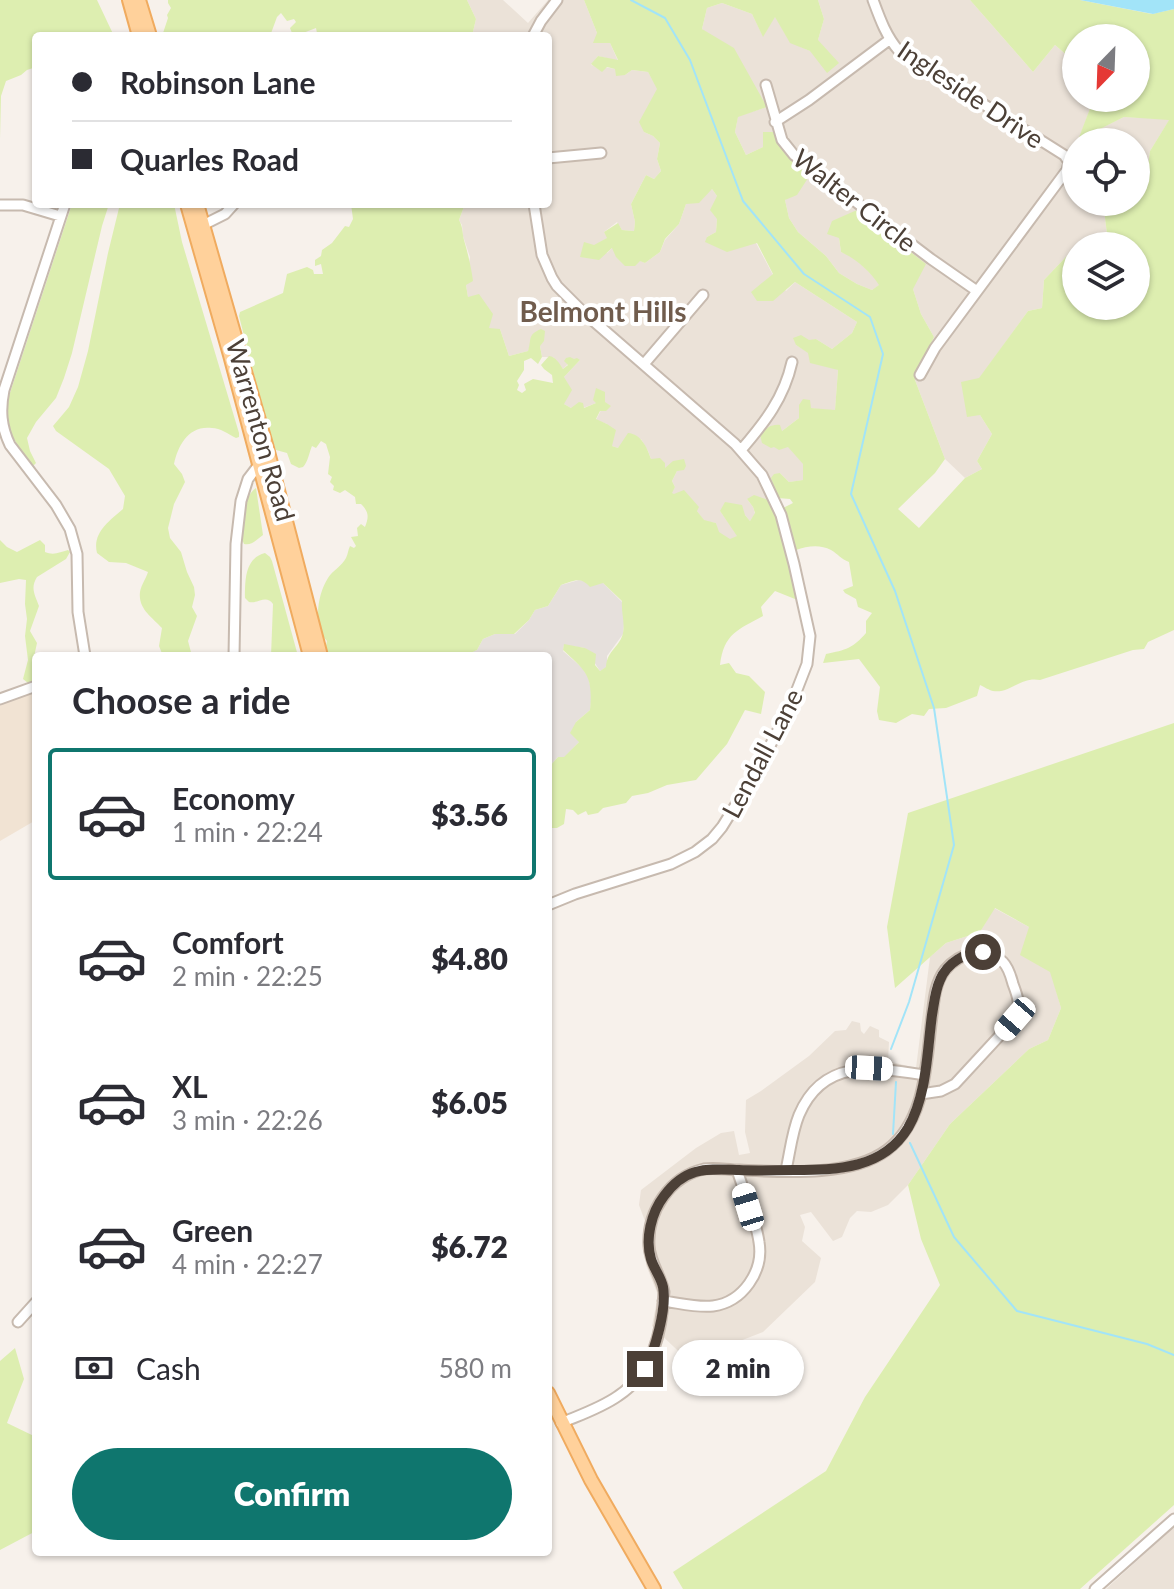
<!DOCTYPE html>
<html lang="en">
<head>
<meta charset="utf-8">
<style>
	:root { --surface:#fff; --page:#f7f7f7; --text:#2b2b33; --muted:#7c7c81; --line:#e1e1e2; --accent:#0f766e }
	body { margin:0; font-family:Lato,sans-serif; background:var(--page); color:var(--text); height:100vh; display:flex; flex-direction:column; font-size:30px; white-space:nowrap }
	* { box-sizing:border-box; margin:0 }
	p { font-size:26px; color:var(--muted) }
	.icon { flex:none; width:44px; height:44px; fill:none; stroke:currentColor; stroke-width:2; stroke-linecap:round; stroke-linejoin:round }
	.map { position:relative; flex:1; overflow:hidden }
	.panel { position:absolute; left:32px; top:652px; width:520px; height:904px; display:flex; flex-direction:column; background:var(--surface); border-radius:8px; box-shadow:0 2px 6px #0004 }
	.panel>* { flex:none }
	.banner { position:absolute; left:32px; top:32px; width:520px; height:176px; border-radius:8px; box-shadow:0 2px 6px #0004; display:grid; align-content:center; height:176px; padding:0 40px; background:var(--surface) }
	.needle { width:52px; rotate:203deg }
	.tools { position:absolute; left:1062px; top:24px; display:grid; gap:16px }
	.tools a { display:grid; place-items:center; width:88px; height:88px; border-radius:50%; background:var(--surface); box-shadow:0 2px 6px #0004; font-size:40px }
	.end { position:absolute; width:36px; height:36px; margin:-18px; border:10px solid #4c4037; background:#fff; box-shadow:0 0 0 4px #fff }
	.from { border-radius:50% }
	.bubble { position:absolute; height:56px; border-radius:28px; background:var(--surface); box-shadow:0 2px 6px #0004; font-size:26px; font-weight:800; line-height:56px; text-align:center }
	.car { position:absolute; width:24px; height:48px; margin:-24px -12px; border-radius:10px; box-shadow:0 0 6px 2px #0007; background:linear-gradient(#fff 24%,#345 0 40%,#fff 0 76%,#345 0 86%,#fff 0) }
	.banner b { display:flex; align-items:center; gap:28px; height:76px; font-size:30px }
	.banner b+b { border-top:2px solid var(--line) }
	.banner i { width:20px; height:20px; background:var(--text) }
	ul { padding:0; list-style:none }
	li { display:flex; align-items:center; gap:24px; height:132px; margin:0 16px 12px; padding:0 24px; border:4px solid transparent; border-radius:8px }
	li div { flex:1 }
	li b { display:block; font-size:30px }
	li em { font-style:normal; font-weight:800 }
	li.selected { border-color:var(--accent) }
	li>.icon { width:72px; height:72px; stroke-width:1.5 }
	h2 { padding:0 40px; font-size:36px; line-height:96px }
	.pay { display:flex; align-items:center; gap:20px; height:88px; padding:0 40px; font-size:30px }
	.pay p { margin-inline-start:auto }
	.action { display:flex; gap:16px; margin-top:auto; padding:16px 40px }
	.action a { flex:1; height:92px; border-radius:48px; background:var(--accent); color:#fff; font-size:32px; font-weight:800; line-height:92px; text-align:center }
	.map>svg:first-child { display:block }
</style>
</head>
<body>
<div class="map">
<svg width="1174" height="1589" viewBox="0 0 1174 1589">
	<rect width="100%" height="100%" fill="#f7f1eb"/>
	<path fill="#ebe2d8" d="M467 0H503L528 23 548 0H584L597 33 610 43 618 61 598 56 591 65 616 69V75H625L632 70 648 72 658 89 644 132 653 136 660 143 657 159 661 171 654 179 646 175 631 204 635 222 634 231 622 230 617 222 604 232 608 238 594 246 607 253 613 247 645 263 660 252 665 240 679 224 686 204 712 189 717 196V219L716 232 707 237 756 243 773 275 786 291 795 282 857 322 852 333 832 349 816 339 796 345 838 370 835 411 810 408 799 405V418L782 431 774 446H788L803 463 804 480 789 482 780 473 778 498 768 500 747 499 753 507 755 514 750 521 745 515 720 511 738 536 730 540 718 532 716 523 704 521 697 511 671 493 675 487 672 481 677 471 665 468 651 459 648 451 641 439 618 448 612 446 607 424 596 420 605 402V395L596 403 583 408H571L564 404V377L580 360 568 364 563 369 553 357H542L540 346 530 345 528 351 509 356 500 329H488L468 297 466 285 470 257 463 236 462 225 459 220 465 204H548V36H472L476 19Z
		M818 0H970L1033 72 1055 45 1076 63V98H1094L1079 139 1124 117 1170 119 1150 151 1146 180 1136 181V142H1076V202H1103L1107 234 1080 242 1044 280 1042 308 1028 311 979 379 980 415 992 434 977 461 982 469 965 478 945 459 915 380 934 337 921 314 913 289 839 238 841 252 855 258 874 277 880 285 872 290 857 284 839 273 826 256 798 232 789 218 785 200 810 175 786 155 763 147 746 155 735 132 738 116 767 107 702 29 707 8 722 3 752 14 763 36 775 16 790 42 810 51 818 40 824 19Z
		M994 908 1029 927 1051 972 1061 1008 1048 1040 1029 1049 950 1124 908 1185 888 1205 871 1212 857 1211 850 1218 842 1237 833 1241 811 1212 800 1215 805 1227 802 1241 821 1258 815 1282 763 1332 727 1346 700 1349 696 1368 652 1326 658 1295 646 1265 645 1221 639 1205 641 1190 696 1148 721 1133 734 1131 739 1155 750 1153 745 1132 746 1100 761 1091 809 1056 835 1031 846 1030 852 1021 860 1023 861 1031 864 1034 870 1026 879 1030V1037L889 1042 888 1061 916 1068 930 957 946 943 980 932Z
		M1174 1527V1589H1106Z"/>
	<path fill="#e6e0dc" d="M579 580 603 583 622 602 625 615 623 634 607 656V667L600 671 585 648 564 645 563 651 587 672 592 693 590 710 576 722 579 742 564 758 558 757 548 768V656L464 655 477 650 483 639 495 634H515L529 620 535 610 548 606 561 585Z"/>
	<path fill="#f1e3d3" d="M36 681V820L0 841V694Z"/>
	<path fill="#ddeeb0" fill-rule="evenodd" d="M0 0H97L114 36H36V67L27 70 21 75 6 81 1 96 0 139Z
		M168 0H467L476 19 472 36H337L333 33 330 36H321L317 33 316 28 303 33H292L290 28 296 22 294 19 287 21 281 13 277 17 270 36H162L168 18 167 15 171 8 168 3Z
		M584 0H818L824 19 818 40 839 63 827 73 810 51 790 43 775 17 763 37 752 14 722 3 707 8 702 29 734 48 767 107 738 117 735 132 746 155 763 147V132H773L786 155 810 175 797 195 785 200 789 218 798 232 826 256 839 273 857 284 872 290 879 285C870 271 856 259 841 252L839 238 827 234 832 221 857 210 926 264 913 289 921 314 934 337 915 380 945 459 935 473 898 509 919 528 965 478 982 469 977 461 992 434 980 415 967 417 961 382 979 378 1028 311 1042 308 1044 280 1080 242 1107 234 1103 202H1136V181L1146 180 1150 151 1169 120 1124 117 1078 140 1094 98H1136V38H1076V63L1055 45 1033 72 970 0H1080L1152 14 1174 9V630L1148 642 1144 649 1133 650 1040 680C1021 676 1010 694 993 691 991 691 982 686 980 685L977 696 946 708 929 709 924 716 912 714 896 723 879 720 877 711 880 687 859 659 823 663 826 654C846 650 853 648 866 633V621L872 613 858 607 856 599 845 593 843 590 853 586 849 562C841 559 838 554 831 550 820 544 807 546 796 550L783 508 793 503 790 499 778 498 771 478 774 474 780 473 789 482 803 480V464L788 447 779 450 774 447 771 448 762 443 760 435C766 429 770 424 780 425L782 431 799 418V405L803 399 810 400 811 408 835 410 838 370 810 363 808 353 796 345 793 338 801 335 809 340 816 339 832 349 852 333 857 322 795 282 773 301H757L751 292 773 274 757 243 727 252 705 242 707 237 716 232 717 219 710 210 717 196 712 189 699 203 686 204 679 224 665 239 660 252 645 263 640 261 635 266H625L616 257 612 248 599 260 580 257 584 242 594 245 607 238 604 232 618 223 622 230 634 231 635 222 631 204 646 175 654 179 661 171 657 159 660 143 653 136 644 132 639 122 657 89 648 72 632 70 625 75 616 76 615 69 607 67 602 72 591 64 598 56 618 60 610 43H593L597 33ZM1076 246H1136V306H1076Z
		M72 204H109L102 226 72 353 64 378 56 398 36 422 27 438 30 451 36 463 33 466 31 465C14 439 6 434 7 402Z
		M120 204H174L182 242 239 433V437L236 438C228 434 220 428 212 428 189 425 178 445 174 464L182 474 185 482 174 504 168 528 170 538 181 552 187 572 194 587 195 595 192 607 197 616 188 641 192 656H163L159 646 162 628C152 617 138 609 140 592 141 585 146 579 148 572L126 563 109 562 97 553C92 533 109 521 123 509L125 496 109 469 56 431 53 426 69 407 78 387 88 351 108 253Z
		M351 204H465L459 220C463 227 462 232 464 240 468 254 471 266 473 281L466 285 468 297 479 294 493 314 489 328 500 329 509 356 528 351C532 339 527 335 541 329L545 331 544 341 540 346 542 357 538 364 531 358 524 361V370L517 381 519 385 517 390 522 393 526 390 524 384 533 379 553 383 552 375 544 369 541 365 549 356C556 357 559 363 563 369L568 365 564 361 566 358 570 357 574 359 577 358 580 360 564 377 572 390 564 404 571 408 579 402 583 403 584 408 596 403 593 400 596 388 605 392V402L611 406 606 411H600L596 419 607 424 616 430 612 446 618 448 628 433C641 434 647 447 651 459L660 458 665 463V468L673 461 684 459 686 466 684 470 677 471 672 481 675 487 672 493 674 494 684 490 699 507 697 511 704 520 716 523 719 532 730 539 737 536 720 511 725 502 742 505 745 515 750 521 755 513 753 507 747 499 754 495 768 500C779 520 800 576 795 599L775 591 761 607 763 616C738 630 724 633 720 665L729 663 736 673 749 676 765 692 761 714 745 710 727 744 696 780 667 785 648 793 632 796 626 803 603 808 598 813 588 815 586 811 578 815 573 810 566 809 564 824 557 828H548V768L558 757H564L579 742 570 733 576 722 590 710C593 676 587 672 563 650L564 644 585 648 596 654 595 665 600 671 606 667C607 650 620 647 623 633 625 622 621 612 622 601L603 583 590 587C580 576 574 581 561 585L548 606 535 610 529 620 514 634H495L483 639 477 650 464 656H329L325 651 327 641C313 626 317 595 328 578 332 571 342 566 346 558 348 554 348 550 350 546L354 548 356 546 351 537 358 536 357 528 361 524 365 527C369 517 369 512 361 504H356L355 497 345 490 340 493 333 490 334 486 330 482 332 477 328 474 330 457 326 444 321 441 316 448 312 446C309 453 308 462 303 467L299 468 291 464 287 453 276 450 266 422 239 316 240 312 283 293 287 274 307 267 313 270 314 274H323L321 264 315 266V260L321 256 322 250 332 243 345 226 349 227 353 219Z
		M256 488 263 535C257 539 252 546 244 544 236 528 242 498 256 488Z
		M0 540 7 547 17 552 40 540 45 545V552C54 556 60 552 68 550L70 552 66 559 37 577C30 588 35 595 39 606L30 631 37 643 32 666 36 672V680L28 683 23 679 28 660 25 636 27 619 25 604 26 580 19 579 0 583Z
		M265 553 270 557 272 561 298 656H271L273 604C266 594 258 604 249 602L245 598C245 580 245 558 265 553Z
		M1174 723V1505L1080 1589H683L673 1572 826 1471 865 1397 940 1285 921 1239 908 1185 950 1124 1029 1049 1048 1040 1061 1008 1050 972 1020 955 1029 927 995 908 980 932 946 943 895 988 887 927 908 813Z
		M15 1348 24 1379 7 1423 36 1437V1531L0 1550V1361Z"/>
	<path fill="#a2e4f8" d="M1080 0H1174V9L1153 14Z"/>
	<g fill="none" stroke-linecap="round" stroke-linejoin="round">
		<path stroke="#a2e4f8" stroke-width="2" d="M631 0 665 18 690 60 743 201 804 274 870 317 883 354 851 494 895 591 934 708 954 845 909 1002 891 1049
			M893 1134 896 1082
			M910 1143 954 1237 1017 1311 1147 1344 1174 1355"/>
		<defs>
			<path id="minor" d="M873 0C880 19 886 36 899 51L1064 155 1069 162 1067 170 935 348 920 375
				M533 36 541 21 557 0
				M766 85 782 140 794 155 931 259 977 291
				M775 122 809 100 889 40
				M548 158 601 153
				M65 204 4 390C0 410 1 426 10 445L56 505 70 529 77 554 78 612 85 656
				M534 204 542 255 552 278 557 286 582 311 735 444 762 475 781 515 794 564 810 636 807 664 791 705 758 769 722 827 712 839 695 852 671 864 575 894 548 905
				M0 205H23L60 216
				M203 225 225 214 234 204
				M644 364 703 295
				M741 450C765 422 784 398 792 362
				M234 656 236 544 241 501 248 479 261 462
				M0 699 36 686
				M786 1170C790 1152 792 1132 799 1115 823 1058 874 1067 924 1075
				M663 1301C679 1303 697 1308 713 1306 743 1302 764 1271 759 1242 756 1220 744 1192 737 1170
				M18 1322 36 1302
				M561 1423C580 1415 601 1408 618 1396 653 1373 662 1332 664 1292 661 1276 650 1263 649 1246 647 1212 669 1177 704 1169 716 1167 727 1170 740 1170 784 1172 851 1177 887 1150 927 1120 926 1061 932 1016 934 1000 935 983 945 970 959 953 987 944 1003 962 1009 968 1011 977 1013 984 1018 997 1021 1006 1015 1019L955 1084 941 1091 921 1094
				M1095 1589 1174 1519"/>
			<path id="major" d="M129 0 139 36
				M139 0 150 36
				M187 204 230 355 310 656
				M197 204 267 448 321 656
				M548 1393 591 1480 654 1589"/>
		</defs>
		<use href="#minor" stroke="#c7baaf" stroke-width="13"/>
		<use href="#major" stroke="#f0ab5f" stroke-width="16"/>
		<use href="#minor" stroke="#fff" stroke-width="9"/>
		<use href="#major" stroke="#ffd19b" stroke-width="12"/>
	</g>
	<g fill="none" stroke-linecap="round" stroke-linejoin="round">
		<path stroke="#4c4037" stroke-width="10" d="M645 1369C655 1351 667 1308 663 1287 661 1277 654 1269 651 1259 645 1239 651 1213 664 1196 686 1166 707 1169 739 1170 758 1171 776 1170 794 1170 837 1170 883 1169 908 1128 927 1095 927 1052 932 1015 934 1004 935 991 940 980 947 963 965 952 983 952"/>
	</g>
	<g text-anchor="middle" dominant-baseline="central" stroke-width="8" stroke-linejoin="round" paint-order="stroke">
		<g font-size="26" fill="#4c4037" stroke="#fff">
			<text transform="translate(971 94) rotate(34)">Ingleside Drive</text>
			<text transform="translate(855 200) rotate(38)">Walter Circle</text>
			<text transform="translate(261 430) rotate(74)">Warrenton Road</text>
			<text transform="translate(762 753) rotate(-62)">Lendall Lane</text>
		</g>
		<g font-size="28" font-weight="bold" fill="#705c4d" stroke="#fff">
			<text x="603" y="311">Belmont Hills</text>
		</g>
	</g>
</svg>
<div class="tools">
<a><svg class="needle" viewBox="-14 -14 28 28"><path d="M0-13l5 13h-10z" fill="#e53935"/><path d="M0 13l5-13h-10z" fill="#7c7c81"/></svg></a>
<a><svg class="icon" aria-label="locate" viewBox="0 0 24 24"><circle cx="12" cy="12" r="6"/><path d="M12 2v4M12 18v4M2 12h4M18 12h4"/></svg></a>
<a><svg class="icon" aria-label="layers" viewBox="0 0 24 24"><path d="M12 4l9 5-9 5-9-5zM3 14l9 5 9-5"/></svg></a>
</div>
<i class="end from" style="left:983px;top:952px"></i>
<i class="end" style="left:645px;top:1369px"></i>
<div class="bubble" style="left:672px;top:1340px;width:132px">2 min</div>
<i class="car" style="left:1015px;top:1019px;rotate:221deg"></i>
<i class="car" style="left:869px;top:1068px;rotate:93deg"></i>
<i class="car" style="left:748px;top:1207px;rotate:343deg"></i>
<div class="banner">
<b><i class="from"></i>Robinson Lane</b>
<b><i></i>Quarles Road</b>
</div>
<section class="panel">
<h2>Choose a ride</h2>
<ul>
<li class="selected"><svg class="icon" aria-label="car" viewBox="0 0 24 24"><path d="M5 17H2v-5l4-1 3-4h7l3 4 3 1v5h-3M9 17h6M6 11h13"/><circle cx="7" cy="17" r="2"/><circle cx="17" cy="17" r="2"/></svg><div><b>Economy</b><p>1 min · 22:24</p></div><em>$3.56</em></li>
<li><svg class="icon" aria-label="car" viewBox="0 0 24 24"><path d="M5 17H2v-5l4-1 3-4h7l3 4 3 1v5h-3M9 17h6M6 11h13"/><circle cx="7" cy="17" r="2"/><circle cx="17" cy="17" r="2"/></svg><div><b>Comfort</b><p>2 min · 22:25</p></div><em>$4.80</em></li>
<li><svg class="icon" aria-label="car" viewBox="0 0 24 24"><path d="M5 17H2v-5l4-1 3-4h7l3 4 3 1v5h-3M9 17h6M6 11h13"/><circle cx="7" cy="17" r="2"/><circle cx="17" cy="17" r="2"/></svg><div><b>XL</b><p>3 min · 22:26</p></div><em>$6.05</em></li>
<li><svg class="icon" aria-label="car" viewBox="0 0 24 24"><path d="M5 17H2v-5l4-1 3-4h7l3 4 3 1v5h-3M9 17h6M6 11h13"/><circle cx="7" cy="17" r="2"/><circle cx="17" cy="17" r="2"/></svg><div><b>Green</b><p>4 min · 22:27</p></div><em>$6.72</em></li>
</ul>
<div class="pay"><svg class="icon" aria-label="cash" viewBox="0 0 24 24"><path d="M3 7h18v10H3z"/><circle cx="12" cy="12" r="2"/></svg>Cash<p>580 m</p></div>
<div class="action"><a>Confirm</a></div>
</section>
</div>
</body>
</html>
